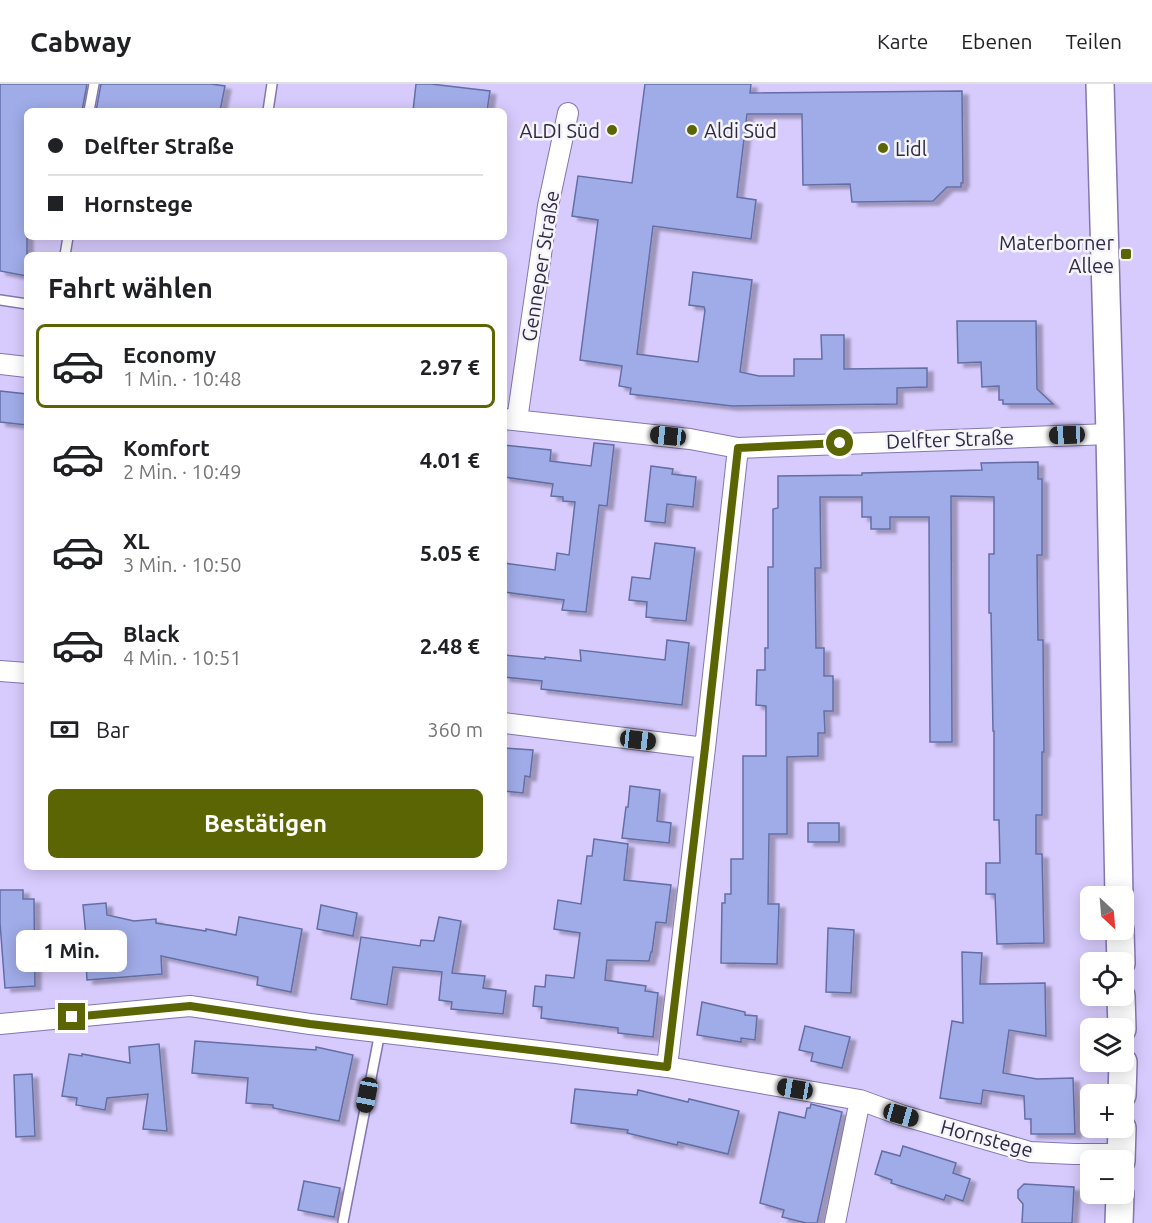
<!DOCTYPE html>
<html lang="de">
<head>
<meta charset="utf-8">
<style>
	:root { --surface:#fff; --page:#f6f6f6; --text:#202124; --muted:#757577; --line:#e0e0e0; --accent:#5c6504 }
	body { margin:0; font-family:Ubuntu,sans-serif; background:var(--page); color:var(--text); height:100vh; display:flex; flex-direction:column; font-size:22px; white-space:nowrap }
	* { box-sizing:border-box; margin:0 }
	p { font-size:20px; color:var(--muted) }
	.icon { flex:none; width:33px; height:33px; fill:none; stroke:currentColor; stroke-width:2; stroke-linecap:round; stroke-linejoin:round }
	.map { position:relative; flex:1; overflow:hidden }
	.sheet { position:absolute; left:24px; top:168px; width:483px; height:618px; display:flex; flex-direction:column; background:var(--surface); border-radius:9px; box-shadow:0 3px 15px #0003 }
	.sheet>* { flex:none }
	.banner { position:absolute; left:24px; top:24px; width:483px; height:132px; border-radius:9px; box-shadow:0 3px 15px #0003; display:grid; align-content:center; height:132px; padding:0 24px; background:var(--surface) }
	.needle { width:39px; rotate:154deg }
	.fabs { position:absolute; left:1080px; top:802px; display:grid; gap:12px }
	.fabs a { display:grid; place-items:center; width:54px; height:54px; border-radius:9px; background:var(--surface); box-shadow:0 3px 15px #0003; font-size:30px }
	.end { position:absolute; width:27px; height:27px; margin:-14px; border:8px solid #5c6504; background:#fff; box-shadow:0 0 0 3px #fff }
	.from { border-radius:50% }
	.bubble { position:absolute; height:42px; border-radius:9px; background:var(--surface); box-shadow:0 3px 15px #0003; font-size:20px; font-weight:700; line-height:42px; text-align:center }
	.car { position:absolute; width:18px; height:36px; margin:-18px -9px; border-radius:8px; box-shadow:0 0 4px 2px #0007; background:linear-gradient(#222 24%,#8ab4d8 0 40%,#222 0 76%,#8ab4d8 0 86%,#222 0) }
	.banner b { display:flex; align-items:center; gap:21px; height:57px; font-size:22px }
	.banner b+b { border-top:2px solid var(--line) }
	.banner i { width:15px; height:15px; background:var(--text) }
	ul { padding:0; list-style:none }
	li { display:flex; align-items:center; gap:18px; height:84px; margin:0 12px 9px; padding:0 12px; border:3px solid transparent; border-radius:9px }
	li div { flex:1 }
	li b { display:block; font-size:22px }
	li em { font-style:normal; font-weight:700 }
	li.selected { border-color:var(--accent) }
	li>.icon { width:54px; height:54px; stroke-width:1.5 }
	h2 { padding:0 24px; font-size:27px; line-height:72px }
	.pay { display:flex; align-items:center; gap:15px; height:66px; padding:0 24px; font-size:22px }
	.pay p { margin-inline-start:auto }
	.action { display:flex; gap:12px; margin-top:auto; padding:12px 24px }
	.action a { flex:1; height:69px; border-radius:9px; background:var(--accent); color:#fff; font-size:24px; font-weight:700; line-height:69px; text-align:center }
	header { display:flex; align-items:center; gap:36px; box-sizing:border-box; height:84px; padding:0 30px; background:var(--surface); border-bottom:2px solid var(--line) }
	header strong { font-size:28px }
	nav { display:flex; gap:33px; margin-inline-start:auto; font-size:21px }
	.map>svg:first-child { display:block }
</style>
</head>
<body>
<header>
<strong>Cabway</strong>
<nav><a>Karte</a><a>Ebenen</a><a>Teilen</a></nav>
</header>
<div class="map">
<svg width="1152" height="1139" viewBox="0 0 1152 1139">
	<defs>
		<filter id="shadow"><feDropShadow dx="6" dy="4" stdDeviation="1.5" flood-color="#0004"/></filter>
	</defs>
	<rect width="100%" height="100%" fill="#d7cbfd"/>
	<path fill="#a0ace8" stroke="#646ea5" stroke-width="1.5" filter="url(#shadow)" d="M0 0H87L82 27H27V192L0 187Z
		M101 0H211L225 2 220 27H96Z
		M416 0H431L490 7 487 27H413Z
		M645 0H751L750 9 962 7 963 99H961V103H947L933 117 852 118 850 100 803 101 802 30H747L737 113 756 116 751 155 653 142 637 270 698 278 705 226 704 223 689 221 693 188 752 196 740 288 759 292H794V275H822L821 251H844V285L927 284V303L897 304V320L732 322 630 310 631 304 619 302 622 282 580 276 598 136 572 132 578 92 632 99Z
		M957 237H1036L1037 305 1053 320H1003V316H999V302L982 303 981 278 958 279Z
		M0 307 27 310V341L0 338Z
		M594 359 614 361 607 422 599 421 586 528 562 526 564 516 504 508V479L555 486 557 469 569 471 575 418 563 417V413L551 412 553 400 504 393V361L551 366 550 377 591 382Z
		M1038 378V395H1042V471H1037L1038 556H1043L1044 668H1042V731H1036V770H1042L1044 859 997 860 995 810H986V779H1000L999 736H994V647H993L991 529H989V470H994V413L951 412 952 658H930L929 433H890V445H871V433H862V413H820L821 484H815L816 564H824V592H833V627H824L825 649H818V672L787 673V750H769L768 820H779L777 880 721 879 722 819H725V810H731V775H743V672H766V622L756 621 757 586H765V564H768V483H773V425L778 424V392L862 391V389L982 386 981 379Z
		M651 382 673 385 672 390 696 393 693 423 667 420 665 439 645 437Z
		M655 459 695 464 686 537 646 533 647 518 629 516 632 493 650 495Z
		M667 556 689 559 682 621 541 605 542 597 504 593V571L545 575V573L581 577 580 566 665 576Z
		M504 664 533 666 530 693 525 692 523 709 504 707Z
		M630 702 660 706 657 737 671 739 669 759 622 754 626 723H628Z
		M808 739H839V758H808Z
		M594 755 628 760 624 796 671 801 666 839 656 838 652 868H651L649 877 607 876 605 896 646 902 645 907 658 909 653 953 618 949V944L541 934 542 923 533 922 535 902 545 903 546 891 574 894 580 849 554 845 558 816 581 820 587 772H592Z
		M0 806H23V815H34L35 902 5 904 0 839Z
		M106 819 107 831 134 837 156 835V839L206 847V845L236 851 239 833 302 845 291 908 257 901 258 893 161 872 162 890 87 896 85 864 87 863 83 821Z
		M321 821 357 829 353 852 317 845Z
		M439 833 461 837 452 889 485 892 483 904 506 907 503 930 451 925 452 918 439 916 442 888 393 883 387 921 351 915 361 853 420 862 421 856 434 857Z
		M828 844 854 846 851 909 826 908Z
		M962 868 982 869 980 900 1045 899 1046 952 1009 946 1003 989 1037 995 1073 994 1075 1050H1031V1035H1025L1024 1012 983 1006 981 1020 940 1014 952 937 963 939Z
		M702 918 745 928V931L757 932 755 956 741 954V958L697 951Z
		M805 942 850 953 842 984 811 977 813 969 799 966Z
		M195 957 316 966V963L353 971 339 1037 273 1024V1021L246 1019 248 994 192 989Z
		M159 960 167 1047 143 1045 148 1010 107 1014 105 1026 76 1021 77 1014 62 1012 69 970 82 972V970L130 979 129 963Z
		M32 990 35 1052 16 1053 14 991Z
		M575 1005 637 1011 638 1006 688 1018 689 1015 739 1027 728 1070 678 1058 677 1061 627 1049 628 1046 571 1039Z
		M811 1020 842 1028 817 1139H806L782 1133 784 1126 760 1119 779 1028 805 1034 807 1024H810Z
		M903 1062 956 1079 953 1089 970 1095 963 1117 946 1111 944 1116 891 1099 892 1096 875 1090 882 1067 900 1072Z
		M304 1097 340 1104 334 1133 298 1126Z
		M1024 1100 1074 1103 1072 1139H1022L1023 1120 1018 1114V1106Z"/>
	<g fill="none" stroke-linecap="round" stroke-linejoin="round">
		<defs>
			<path id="service" d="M89 27 94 0
				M268 27 272 0
				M65 171 68 153
				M0 216 27 220
				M343 1138 380 948"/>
			<path id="minor" d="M0 280 27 283
				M504 335 690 355 738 364 1110 350
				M517 336 548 122 568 29
				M0 587 27 589
				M504 639 705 664
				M0 940 190 922 310 940 556 969 667 983 860 1016 901 1031 1030 1068 1074 1070H1121
				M667 983 705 664 738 364
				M835 1139 860 1016"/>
			<path id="secondary" d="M1100 0 1110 350 1119 813
				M1120 846 1121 879
				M1121 912 1122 945
				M1122 1011 1123 978
				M1121 1077 1122 1044
				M1119 1139 1120 1110"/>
		</defs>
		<use href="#service" stroke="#8476af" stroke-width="12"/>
		<use href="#minor" stroke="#8476af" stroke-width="22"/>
		<use href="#secondary" stroke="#8476af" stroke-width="30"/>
		<use href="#service" stroke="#fff" stroke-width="9"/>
		<use href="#minor" stroke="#fff" stroke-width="20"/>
		<use href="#secondary" stroke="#fff" stroke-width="27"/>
	</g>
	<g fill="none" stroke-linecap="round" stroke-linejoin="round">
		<path stroke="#5c6504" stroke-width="8" d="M72 933 190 922 310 940 556 969 667 983 705 664 738 364 840 359"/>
	</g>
	<g fill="#5c6504" stroke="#f5f4fa" stroke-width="2">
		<circle cx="612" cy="46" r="6"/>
		<circle cx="692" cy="46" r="6"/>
		<circle cx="883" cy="64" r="6"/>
		<rect x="1120" y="164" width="12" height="12" rx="3"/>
	</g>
	<g text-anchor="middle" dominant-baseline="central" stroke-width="5" stroke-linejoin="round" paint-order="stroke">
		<g font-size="20" fill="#2f2941" stroke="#f5f4fa" text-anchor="end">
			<text x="600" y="46">ALDI Süd</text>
			<text x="704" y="46" text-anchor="start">Aldi Süd</text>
			<text x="895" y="64" text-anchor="start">Lidl</text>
			<text x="1114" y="158">Materborner<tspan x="1114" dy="23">Allee</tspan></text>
		</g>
		<g font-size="20" fill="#2f2941" stroke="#f5f4fa">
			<text transform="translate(540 182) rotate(-81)">Genneper Straße</text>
			<text transform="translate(950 355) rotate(-2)">Delfter Straße</text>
			<text transform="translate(987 1054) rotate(15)">Hornstege</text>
		</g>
	</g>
</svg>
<div class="fabs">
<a><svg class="needle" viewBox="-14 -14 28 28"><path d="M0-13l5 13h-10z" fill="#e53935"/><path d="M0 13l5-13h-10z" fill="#757577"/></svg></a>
<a><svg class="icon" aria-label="locate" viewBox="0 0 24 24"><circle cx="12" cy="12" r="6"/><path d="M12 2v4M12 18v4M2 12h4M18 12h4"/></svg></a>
<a><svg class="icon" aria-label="layers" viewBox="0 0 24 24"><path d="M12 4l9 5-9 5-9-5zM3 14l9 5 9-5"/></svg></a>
<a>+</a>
<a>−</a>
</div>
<i class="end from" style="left:840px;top:359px"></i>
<i class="end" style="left:72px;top:933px"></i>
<div class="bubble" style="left:16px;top:846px;width:111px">1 Min.</div>
<i class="car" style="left:1067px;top:351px;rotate:268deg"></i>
<i class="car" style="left:668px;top:352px;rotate:276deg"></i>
<i class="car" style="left:638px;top:656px;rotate:97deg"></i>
<i class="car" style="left:795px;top:1005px;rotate:280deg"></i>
<i class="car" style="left:367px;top:1011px;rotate:191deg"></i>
<i class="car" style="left:901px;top:1031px;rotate:106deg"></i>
<div class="banner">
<b><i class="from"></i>Delfter Straße</b>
<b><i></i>Hornstege</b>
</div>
<section class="sheet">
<h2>Fahrt wählen</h2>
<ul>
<li class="selected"><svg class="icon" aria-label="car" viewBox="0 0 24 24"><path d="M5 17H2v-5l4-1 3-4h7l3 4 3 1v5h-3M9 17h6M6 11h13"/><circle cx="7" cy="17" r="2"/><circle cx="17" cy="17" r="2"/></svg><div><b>Economy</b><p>1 Min. · 10:48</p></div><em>2.97 €</em></li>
<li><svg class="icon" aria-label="car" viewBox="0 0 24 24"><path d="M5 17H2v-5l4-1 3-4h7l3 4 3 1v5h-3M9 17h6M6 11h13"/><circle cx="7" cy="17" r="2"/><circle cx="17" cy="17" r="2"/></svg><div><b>Komfort</b><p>2 Min. · 10:49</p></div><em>4.01 €</em></li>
<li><svg class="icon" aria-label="car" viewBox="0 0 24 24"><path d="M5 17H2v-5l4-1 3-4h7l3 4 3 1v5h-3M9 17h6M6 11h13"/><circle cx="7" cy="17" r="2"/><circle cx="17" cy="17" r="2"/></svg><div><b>XL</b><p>3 Min. · 10:50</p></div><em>5.05 €</em></li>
<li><svg class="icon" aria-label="car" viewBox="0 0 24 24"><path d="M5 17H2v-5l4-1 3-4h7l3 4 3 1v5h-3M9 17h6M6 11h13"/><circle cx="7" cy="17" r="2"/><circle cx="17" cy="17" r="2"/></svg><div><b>Black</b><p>4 Min. · 10:51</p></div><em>2.48 €</em></li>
</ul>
<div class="pay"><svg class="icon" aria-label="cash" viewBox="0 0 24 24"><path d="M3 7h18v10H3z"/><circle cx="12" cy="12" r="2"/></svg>Bar<p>360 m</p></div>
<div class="action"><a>Bestätigen</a></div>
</section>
</div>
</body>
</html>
